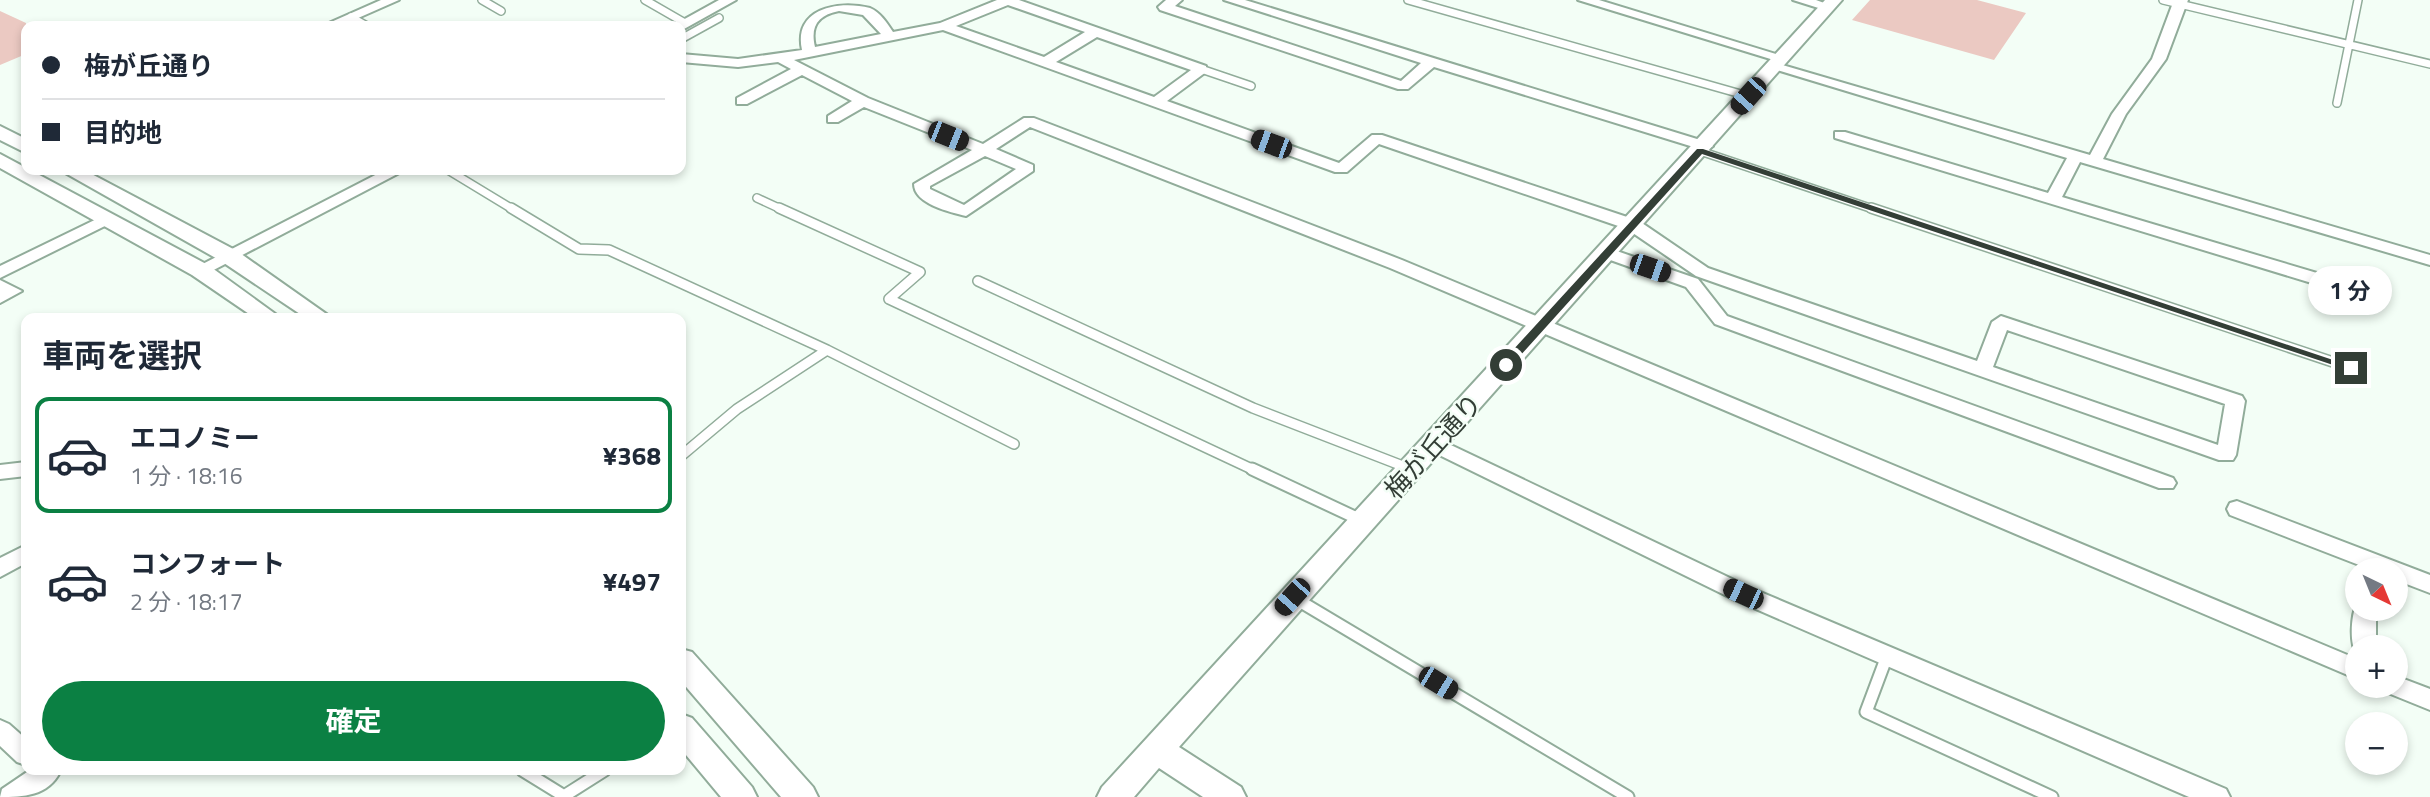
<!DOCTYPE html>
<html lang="ja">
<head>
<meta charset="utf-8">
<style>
	:root { --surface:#fff; --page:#f2f2f3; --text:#1f2937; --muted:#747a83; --line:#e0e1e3; --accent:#0b8043 }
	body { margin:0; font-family:"Titillium Web","Noto Sans JP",sans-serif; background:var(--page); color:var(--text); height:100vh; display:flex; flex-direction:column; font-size:26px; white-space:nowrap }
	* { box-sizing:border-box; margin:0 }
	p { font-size:23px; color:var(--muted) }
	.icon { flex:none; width:38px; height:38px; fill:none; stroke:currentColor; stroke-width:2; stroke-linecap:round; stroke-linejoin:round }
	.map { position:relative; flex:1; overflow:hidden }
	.sheet { position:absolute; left:21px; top:313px; width:665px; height:462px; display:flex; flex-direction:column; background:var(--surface); border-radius:14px; box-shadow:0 4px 10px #0003 }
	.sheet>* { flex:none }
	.top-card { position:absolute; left:21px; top:21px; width:665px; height:154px; border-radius:14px; box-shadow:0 4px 10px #0003; display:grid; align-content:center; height:154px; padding:0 21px; background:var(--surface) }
	.needle { width:46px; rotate:137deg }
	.tools { position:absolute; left:2345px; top:558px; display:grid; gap:14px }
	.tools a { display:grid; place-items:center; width:63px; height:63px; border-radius:50%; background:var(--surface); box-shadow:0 4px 10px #0003; font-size:35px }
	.end { position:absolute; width:32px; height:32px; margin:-16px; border:9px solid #333e36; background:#fff; box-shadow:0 0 0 4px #fff }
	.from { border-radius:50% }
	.bubble { position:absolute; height:49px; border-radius:24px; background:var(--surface); box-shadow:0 4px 10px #0003; font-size:23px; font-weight:700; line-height:49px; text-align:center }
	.car { position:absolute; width:21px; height:42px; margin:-21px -10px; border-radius:9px; box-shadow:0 0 5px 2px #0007; background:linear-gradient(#222 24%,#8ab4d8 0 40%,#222 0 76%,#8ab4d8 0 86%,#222 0) }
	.top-card b { display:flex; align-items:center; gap:24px; height:66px; font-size:26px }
	.top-card b+b { border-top:2px solid var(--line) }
	.top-card i { width:18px; height:18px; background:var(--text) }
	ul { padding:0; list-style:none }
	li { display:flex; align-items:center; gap:21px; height:116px; margin:0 14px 10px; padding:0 7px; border:4px solid transparent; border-radius:14px }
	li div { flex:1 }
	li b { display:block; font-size:26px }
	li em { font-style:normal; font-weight:700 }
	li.current { border-color:var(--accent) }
	li>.icon { width:63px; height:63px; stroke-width:1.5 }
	h2 { padding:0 21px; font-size:32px; line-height:84px }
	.cta { display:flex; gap:14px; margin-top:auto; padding:14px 21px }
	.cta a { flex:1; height:80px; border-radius:42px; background:var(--accent); color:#fff; font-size:28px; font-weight:700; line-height:80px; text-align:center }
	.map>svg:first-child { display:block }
</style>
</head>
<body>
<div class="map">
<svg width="2430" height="797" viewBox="0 0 2430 797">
	<rect width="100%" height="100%" fill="#f3fef6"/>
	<path fill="#ebc9c2" d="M1870 0H1977L2026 13 1994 60 1852 20Z
		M0 11 26 23V54L0 65Z"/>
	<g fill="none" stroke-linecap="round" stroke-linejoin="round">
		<defs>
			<path id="service-far2" d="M482 0 501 11
				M645 0 685 23
				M1408 0 1748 96
				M2163 0 2430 64
				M351 17 367 26
				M681 39 719 18
				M1201 69 1251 86
				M2337 103 2358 0
				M1700 151 1876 210
				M448 170 514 210
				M757 198 783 210"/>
			<path id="service-far1" d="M511 208 579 249 609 250 827 350
				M779 208 920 272 889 299 1256 471
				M1871 208 2351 368
				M978 281 1253 408 1408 468
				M681 456 737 409 827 350 1014 444"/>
			<path id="service" d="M1252 469 1363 521
				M1296 599 1628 797
				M1887 656 1866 712 2052 797
				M522 770 564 796 605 770"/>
			<path id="minor" d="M381 0H399L340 26H322Z
				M719 0H736L684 29 672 26Z
				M997 0H1019L1206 66V72L1167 101 1339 163 1372 135H1382L1639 221 1708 268 1977 361 1992 322 2001 316 2242 396 2245 401 2236 455 2233 460H2219L1696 276 1627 229 1379 144 1347 172H1335L943 30 794 60 868 98 983 144 1024 118H1034L1402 260 2357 659V679L1390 268 1030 127 996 149 1033 165V171L966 216C950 212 914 204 914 184L972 150 864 107 838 122H828V116L852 101 802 75 747 104H737V98L791 69 778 62 738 67 681 62V54L738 59 802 50C793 9 837 0 870 8 880 12 887 23 893 32L940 23ZM1008 5 1085 32 1044 57 956 26ZM839 11 863 15 881 34 815 47C810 26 818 15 839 11ZM1097 37 1191 70 1154 97 1056 62ZM985 156 1016 169 964 205 930 189V186ZM2007 330 2225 404 2218 445 1993 367Z
				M1166 0H1182L1175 6 1401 81 1421 63 1224 0H1245L1710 143 1713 146 1705 151 1700 149 1434 67 1408 89H1398L1160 10 1158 7Z
				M1578 0H1599L1789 58 1777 61Z
				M1793 0H1816L1835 7 1828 11Z
				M2174 0H2188L2166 59 2126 114 2103 159 2430 255V265L2080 162 2062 197 2327 276 2330 280 2321 285 2315 284 1835 138V132H1845L2048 193 2067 158 1767 67 1779 64 2090 155 2112 114 2152 59Z
				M385 170H405L206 274H194L191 270Z
				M109 213 117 218 115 221 0 278V266Z
				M1608 248 1698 279 1727 316 2173 478 2176 483 2173 488H2159L1715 324 1686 287 1602 257 1600 253 1602 249Z
				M0 280 22 291 0 303Z
				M1434 437 1751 588 2226 789 2230 797H2189L1735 600 1427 449 1424 444 1427 439Z
				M26 462V476L0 479V465Z
				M2237 501 2430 575V593L2396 580V570H2372L2230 515 2227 509 2230 503Z
				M26 545V563L0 577V558Z
				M2357 603V609H2376V648H2357V655C2349 644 2351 615 2357 603Z
				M2396 676 2430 689V710L2388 693 2384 686H2396Z
				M0 720 9 724 26 739V765L17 762 0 746Z
				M30 770 60 772C48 796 23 797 0 797L2 789Z"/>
			<path id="tertiary" d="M1825 0H1842L1179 747 1241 787 1246 797H1203L1159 768 1134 797H1097L1102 787Z
				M0 126 26 139V153L0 140Z
				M0 154 208 265 281 318H255L192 275 0 168Z
				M60 170H84L237 251 332 318H306L221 261Z
				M681 649 692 652 813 787 818 797H781L681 681Z
				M681 714 692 718 752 787 757 797H721L681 749Z"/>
		</defs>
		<use href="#service-far2" stroke="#91ac9a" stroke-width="10"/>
		<use href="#service-far1" stroke="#91ac9a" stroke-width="12"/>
		<use href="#service" stroke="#91ac9a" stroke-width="15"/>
		<use href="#minor" stroke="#91ac9a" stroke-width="4"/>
		<use href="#tertiary" stroke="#91ac9a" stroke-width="4"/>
		<use href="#service-far2" stroke="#fff" stroke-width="7"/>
		<use href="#service-far1" stroke="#fff" stroke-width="9"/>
		<use href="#service" stroke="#fff" stroke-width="11"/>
		<use href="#minor" fill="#fff" fill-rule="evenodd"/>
		<use href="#tertiary" fill="#fff" fill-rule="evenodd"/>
	</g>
	<path fill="#333e36" d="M1697 149H1703L2357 368 2348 370 1702 154 1510 367H1502V362Z"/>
	<g text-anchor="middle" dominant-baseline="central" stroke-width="5" stroke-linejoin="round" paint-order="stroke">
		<g font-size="26" fill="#333e36" stroke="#f3fef6">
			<text transform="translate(1433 446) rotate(-48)">梅が丘通り</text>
		</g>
	</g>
</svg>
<div class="tools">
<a><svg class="needle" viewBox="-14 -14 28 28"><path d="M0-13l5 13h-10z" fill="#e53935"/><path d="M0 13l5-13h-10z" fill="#747a83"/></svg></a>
<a>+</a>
<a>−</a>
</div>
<i class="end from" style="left:1506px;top:365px"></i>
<i class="end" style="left:2351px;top:368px"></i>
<div class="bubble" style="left:2308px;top:266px;width:84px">1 分</div>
<i class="car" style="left:1748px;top:96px;rotate:222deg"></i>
<i class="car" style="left:948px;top:136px;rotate:112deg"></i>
<i class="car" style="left:1271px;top:144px;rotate:290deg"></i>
<i class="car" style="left:1650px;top:268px;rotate:109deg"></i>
<i class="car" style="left:1743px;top:594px;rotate:295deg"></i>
<i class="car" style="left:1292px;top:597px;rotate:222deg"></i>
<i class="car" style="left:1438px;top:683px;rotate:121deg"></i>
<div class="top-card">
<b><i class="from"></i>梅が丘通り</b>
<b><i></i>目的地</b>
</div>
<section class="sheet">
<h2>車両を選択</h2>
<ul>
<li class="current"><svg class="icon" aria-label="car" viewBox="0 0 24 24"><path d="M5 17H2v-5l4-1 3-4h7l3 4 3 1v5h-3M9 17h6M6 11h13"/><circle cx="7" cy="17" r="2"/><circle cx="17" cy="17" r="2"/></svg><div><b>エコノミー</b><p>1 分 · 18:16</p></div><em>¥368</em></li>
<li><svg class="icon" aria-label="car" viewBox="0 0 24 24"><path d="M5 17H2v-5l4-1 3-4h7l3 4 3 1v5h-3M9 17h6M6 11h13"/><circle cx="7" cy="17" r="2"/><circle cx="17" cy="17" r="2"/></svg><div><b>コンフォート</b><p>2 分 · 18:17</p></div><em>¥497</em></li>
</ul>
<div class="cta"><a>確定</a></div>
</section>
</div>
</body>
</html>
